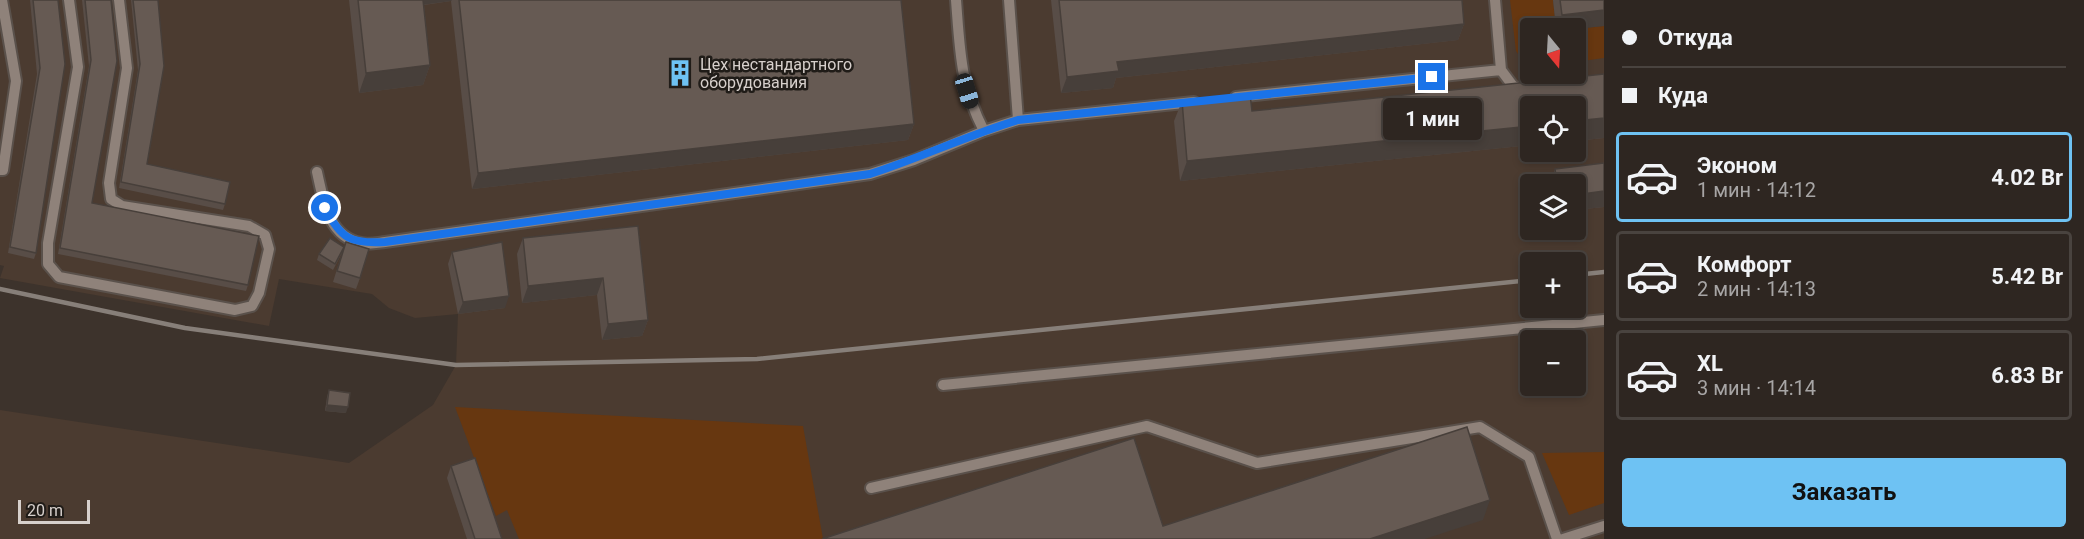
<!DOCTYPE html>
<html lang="ru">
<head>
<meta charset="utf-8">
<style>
	:root { --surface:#2e2621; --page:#3a322e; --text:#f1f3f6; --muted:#a7a5a5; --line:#49433f; --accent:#6ec2f3 }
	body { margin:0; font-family:Roboto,sans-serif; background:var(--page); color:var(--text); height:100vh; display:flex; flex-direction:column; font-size:22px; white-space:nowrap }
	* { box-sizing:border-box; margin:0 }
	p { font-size:20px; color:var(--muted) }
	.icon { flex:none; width:33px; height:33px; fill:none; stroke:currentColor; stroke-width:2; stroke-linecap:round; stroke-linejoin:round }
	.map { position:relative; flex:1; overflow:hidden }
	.sheet { display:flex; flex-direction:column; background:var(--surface); width:480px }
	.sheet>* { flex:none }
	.guide { display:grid; align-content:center; height:132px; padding:0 18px; background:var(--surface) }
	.needle { width:39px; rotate:162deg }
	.buttons { position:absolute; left:1520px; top:18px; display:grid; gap:12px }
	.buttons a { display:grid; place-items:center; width:66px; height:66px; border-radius:6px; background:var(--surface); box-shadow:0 3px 9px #0003,0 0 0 2px var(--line); font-size:30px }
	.scale { position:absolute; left:18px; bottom:15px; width:72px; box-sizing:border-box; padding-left:6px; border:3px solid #d7d0cc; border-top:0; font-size:16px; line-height:21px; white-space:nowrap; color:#d7d0cc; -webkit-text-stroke:4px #201c18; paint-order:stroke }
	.end { position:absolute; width:27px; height:27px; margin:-14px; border:8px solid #1a73e8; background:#fff; box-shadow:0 0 0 3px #fff }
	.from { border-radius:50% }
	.bubble { position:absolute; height:42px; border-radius:6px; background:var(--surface); box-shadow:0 3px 9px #0003,0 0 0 2px var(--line); font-size:20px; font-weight:700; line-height:42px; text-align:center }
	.car { position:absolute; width:18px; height:36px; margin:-18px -9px; border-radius:8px; box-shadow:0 0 4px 2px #0007; background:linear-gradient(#222 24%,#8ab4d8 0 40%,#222 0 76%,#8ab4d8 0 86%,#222 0) }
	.guide b { display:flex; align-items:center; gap:21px; height:57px; font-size:22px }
	.guide b+b { border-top:2px solid var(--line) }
	.guide i { width:15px; height:15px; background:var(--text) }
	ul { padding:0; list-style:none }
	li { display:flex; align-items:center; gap:18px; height:90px; margin:0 12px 9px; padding:0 6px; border:3px solid var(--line); border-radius:6px }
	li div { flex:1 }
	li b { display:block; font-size:22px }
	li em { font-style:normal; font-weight:700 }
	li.current { border-color:var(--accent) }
	li>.icon { width:54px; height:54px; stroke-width:1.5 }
	.cta { display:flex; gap:12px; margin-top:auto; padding:12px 18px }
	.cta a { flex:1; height:69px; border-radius:6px; background:var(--accent); color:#111; font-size:24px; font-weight:700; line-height:69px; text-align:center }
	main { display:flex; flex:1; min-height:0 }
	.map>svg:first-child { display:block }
</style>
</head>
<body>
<main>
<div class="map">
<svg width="1604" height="539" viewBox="0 0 1604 539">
	<rect width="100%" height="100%" fill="#3d332c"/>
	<path fill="#4b3b30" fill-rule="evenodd" d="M0 0H1604V539H0V410L349 463 433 405 456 365 458 314 415 318 389 308 372 294 279 279 269 326 0 278 4 266 0 265ZM1530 28H1575V74H1530ZM1530 106H1575V152H1530ZM1530 184H1575V230H1530ZM1530 262H1575V308H1530ZM1530 340H1575V386H1530Z"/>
	<path fill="#673710" d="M1510 0H1553L1556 28H1530V65H1525L1516 51Z
		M1604 26V58L1575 62V29Z
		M455 407 803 426 823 539H519L507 510 496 516Z
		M1604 452V503L1569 515 1542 453Z"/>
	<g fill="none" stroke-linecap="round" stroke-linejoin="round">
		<defs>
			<path id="minor" d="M69 0 78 67 48 243V264L59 277 235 310 252 306 259 293 269 249 265 235 249 226 122 206 111 199 109 183 127 68 119 0
				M956 0C960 51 960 84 984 131
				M1009 0 1018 120
				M1495 0 1501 70 1513 86 1521 89
				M1236 97 1501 70
				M0 170H3L16 81 2 0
				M317 172C323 199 328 237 361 243 368 245 377 243 385 242L870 174 914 160 984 131 1018 120 1194 102
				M943 385 1604 320
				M871 488 1147 426 1257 463 1480 427 1529 457 1557 539
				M1563 539 1604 526"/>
		</defs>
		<use href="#minor" stroke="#5a514b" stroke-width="14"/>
		<use href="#minor" stroke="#8f827a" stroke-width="10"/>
		<path stroke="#877f79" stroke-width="4.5" d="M1575 275 1604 272
			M0 289 185 328 456 365 757 359 1530 280"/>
	</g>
	<path fill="#584d47" d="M30 0H58L36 253 34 259 8 253 37 74Z
		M82 0H111L92 203 248 285 246 291 58 254 89 66Z
		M131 0H158L147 164 225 204 223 210 119 188 138 70Z
		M349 0H901L914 124 908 140 472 189 451 1 424 5 430 65 423 85 359 93Z
		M1051 0H1462L1464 24 1458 40 1116 78 1113 88 1061 93Z
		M1553 0H1604L1575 28H1556Z
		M1604 74V138L1575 141 1530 106V145L1180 181 1174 121 1182 101 1252 111Z
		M1604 163V207L1575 210V184H1549L1555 169Z
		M638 226 648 320 642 336 602 340 597 295 522 303 517 254 523 238Z
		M344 247 360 278 356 289 333 282 342 253 333 270 317 260 319 254Z
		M452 252 505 308 458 314 448 264Z
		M329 390 346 413 325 411 327 397Z
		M451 466 502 539H467L447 478Z"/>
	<path fill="#473f3a" d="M417 0H452L451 1 414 6Z
		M1604 10V26L1575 29 1557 28 1562 15Z
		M1464 24 1458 40 1116 78 1113 88 1061 93 1067 77 1117 62Z
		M430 65 423 85 359 93 366 73Z
		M1604 118V138L1575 141V121Z
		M914 124 908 140 472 189 478 173Z
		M1530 126V145L1180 181 1187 161Z
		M1604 191V207L1575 210V195Z
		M603 278 597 295 522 303 528 286Z
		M509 296 505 308 458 314 463 302Z
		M648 320 642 336 602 340 608 324Z
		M327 405 348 407 346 413 325 411Z
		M1490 500 1483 520 1425 539H1370Z"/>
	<path fill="#665a53" stroke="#473f3a" stroke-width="1.5" d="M33 0H58L65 64 36 253 10 247 40 68Z
		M85 0H111L117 61 92 203 259 236 248 285 60 248 91 60Z
		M133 0H158L164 66 147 164 230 182 225 204 121 182 140 64Z
		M358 0H423L430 65 366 73Z
		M459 0H901L914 124 478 173Z
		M1059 0H1462L1464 24 1117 62 1119 71 1067 77Z
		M1560 0H1604V10L1562 15Z
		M1604 74V118L1575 121V106H1530V126L1187 161 1182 101 1250 94 1252 111Z
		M1604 163V191L1575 195V184H1557L1555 169Z
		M638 226 648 320 608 324 603 278 528 286 523 238Z
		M330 238 344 247 335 264 319 254Z
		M346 242 369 249 360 278 337 271Z
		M502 242 509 296 463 302 452 252Z
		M329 390 350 393 348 407 327 405Z
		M1467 427 1490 500 1370 539H822L1134 438 1163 526Z
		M475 458 502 539H475L451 466Z"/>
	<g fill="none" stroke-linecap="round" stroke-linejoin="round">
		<path stroke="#1a73e8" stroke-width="8" d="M325 208C341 239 351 244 385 242L870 174C920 158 968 135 1018 120L1432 77"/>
	</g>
	<defs>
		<symbol id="building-bare" viewBox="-9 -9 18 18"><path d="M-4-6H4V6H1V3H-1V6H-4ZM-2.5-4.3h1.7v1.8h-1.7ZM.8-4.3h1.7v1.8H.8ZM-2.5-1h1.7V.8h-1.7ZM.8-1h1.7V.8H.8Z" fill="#6ec2f3" stroke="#201c18" stroke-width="2.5" paint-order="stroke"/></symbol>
	</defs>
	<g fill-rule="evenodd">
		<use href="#building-bare" x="661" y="54" width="38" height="38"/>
	</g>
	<g text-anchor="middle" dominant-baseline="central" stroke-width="5" stroke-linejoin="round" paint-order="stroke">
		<g font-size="16" fill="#d7d0cc" stroke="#201c18" text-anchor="start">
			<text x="700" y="64">Цех нестандартного<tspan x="700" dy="18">оборудования</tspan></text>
		</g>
	</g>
</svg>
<div class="buttons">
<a><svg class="needle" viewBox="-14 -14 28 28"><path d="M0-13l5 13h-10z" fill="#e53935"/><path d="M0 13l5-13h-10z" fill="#a7a5a5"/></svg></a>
<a><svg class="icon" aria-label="locate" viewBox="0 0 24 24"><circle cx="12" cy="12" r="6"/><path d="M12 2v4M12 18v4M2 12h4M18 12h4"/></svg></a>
<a><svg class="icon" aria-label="layers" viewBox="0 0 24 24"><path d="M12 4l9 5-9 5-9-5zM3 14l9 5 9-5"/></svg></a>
<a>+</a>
<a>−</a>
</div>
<div class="scale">20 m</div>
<i class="end from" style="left:325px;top:208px"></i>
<i class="end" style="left:1432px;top:77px"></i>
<div class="bubble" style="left:1383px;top:98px;width:99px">1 мин</div>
<i class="car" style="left:967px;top:91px;rotate:163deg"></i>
</div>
<section class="sheet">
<div class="guide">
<b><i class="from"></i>Откуда</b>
<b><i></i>Куда</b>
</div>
<ul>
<li class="current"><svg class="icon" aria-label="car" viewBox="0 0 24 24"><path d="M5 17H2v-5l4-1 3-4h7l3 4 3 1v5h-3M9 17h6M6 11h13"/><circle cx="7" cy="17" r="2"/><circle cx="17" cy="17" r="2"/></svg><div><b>Эконом</b><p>1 мин · 14:12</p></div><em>4.02 Br</em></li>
<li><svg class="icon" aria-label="car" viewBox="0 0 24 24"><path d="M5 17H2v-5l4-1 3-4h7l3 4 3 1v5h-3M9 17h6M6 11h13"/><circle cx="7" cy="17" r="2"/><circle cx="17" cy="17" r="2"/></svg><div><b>Комфорт</b><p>2 мин · 14:13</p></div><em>5.42 Br</em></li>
<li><svg class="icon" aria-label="car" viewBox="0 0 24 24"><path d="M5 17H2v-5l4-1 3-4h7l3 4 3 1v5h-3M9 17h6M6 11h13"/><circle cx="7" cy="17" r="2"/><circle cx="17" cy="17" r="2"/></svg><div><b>XL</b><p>3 мин · 14:14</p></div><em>6.83 Br</em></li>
</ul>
<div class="cta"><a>Заказать</a></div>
</section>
</main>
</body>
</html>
